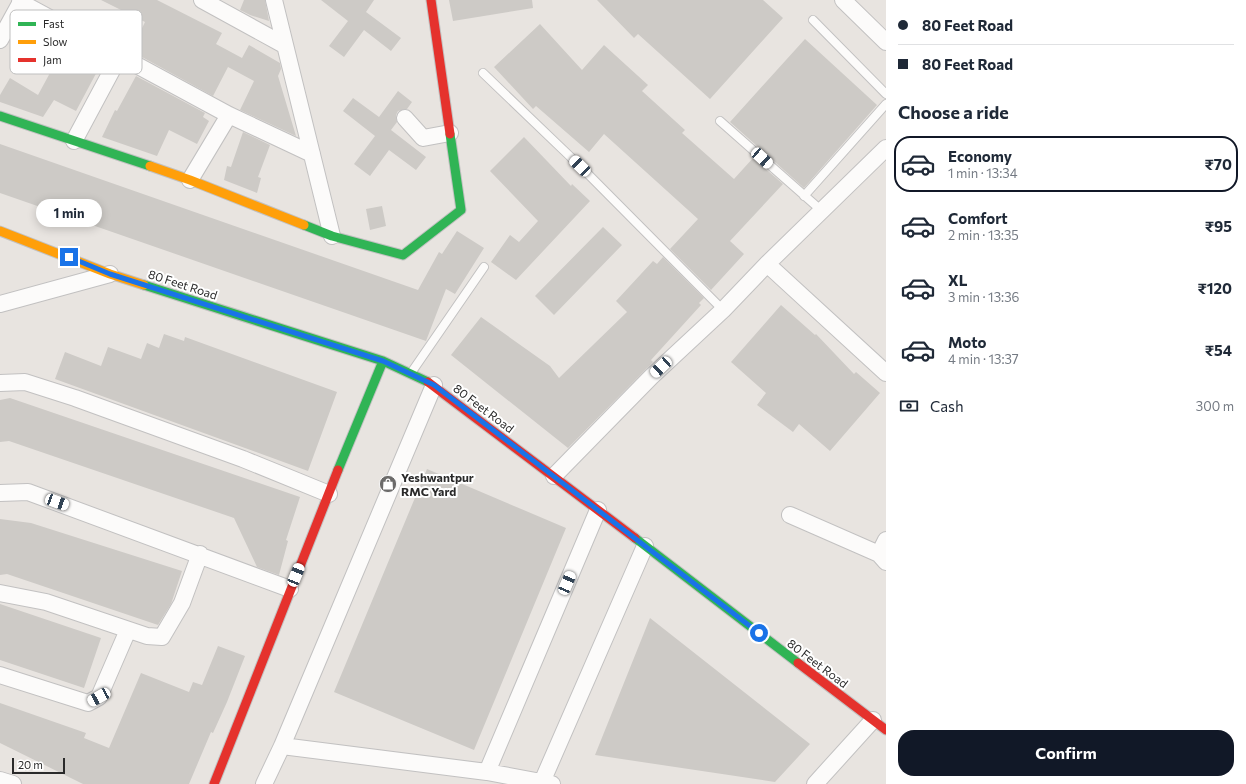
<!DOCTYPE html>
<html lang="en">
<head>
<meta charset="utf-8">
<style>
	:root { --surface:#fff; --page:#f6f6f7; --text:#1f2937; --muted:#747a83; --line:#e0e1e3; --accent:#111827 }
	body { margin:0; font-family:Commissioner,sans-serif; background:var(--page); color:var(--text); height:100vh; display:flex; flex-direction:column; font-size:15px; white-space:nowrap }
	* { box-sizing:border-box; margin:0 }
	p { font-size:13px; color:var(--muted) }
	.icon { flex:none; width:22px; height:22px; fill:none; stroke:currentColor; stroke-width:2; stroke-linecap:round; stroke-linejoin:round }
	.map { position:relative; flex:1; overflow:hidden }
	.sheet { display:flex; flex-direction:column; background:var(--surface); width:360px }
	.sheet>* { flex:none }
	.guide { display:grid; align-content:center; height:88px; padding:0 12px; background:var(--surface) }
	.scale { position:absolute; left:12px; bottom:10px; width:53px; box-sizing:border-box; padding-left:4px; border:2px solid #2a2a2a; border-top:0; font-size:11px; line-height:14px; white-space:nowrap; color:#2a2a2a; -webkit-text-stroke:3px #fff; paint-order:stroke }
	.end { position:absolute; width:18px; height:18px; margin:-9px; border:5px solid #1a73e8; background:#fff; box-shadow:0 0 0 2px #fff }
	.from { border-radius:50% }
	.bubble { position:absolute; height:28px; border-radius:14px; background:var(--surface); box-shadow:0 2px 10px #0003; font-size:13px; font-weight:700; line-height:28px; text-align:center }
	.car { position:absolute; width:12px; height:24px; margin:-12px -6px; border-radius:5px; box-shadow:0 0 3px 1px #0007; background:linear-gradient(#fff 24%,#345 0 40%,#fff 0 76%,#345 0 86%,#fff 0) }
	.guide b { display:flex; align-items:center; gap:14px; height:38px; font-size:15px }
	.guide b+b { border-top:1px solid var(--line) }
	.guide i { width:10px; height:10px; background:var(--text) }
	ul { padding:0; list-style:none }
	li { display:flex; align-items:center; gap:12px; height:56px; margin:0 8px 6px; padding:0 4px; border:2px solid transparent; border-radius:16px }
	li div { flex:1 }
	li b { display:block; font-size:15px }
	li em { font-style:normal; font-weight:700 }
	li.selected { border-color:var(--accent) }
	li>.icon { width:36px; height:36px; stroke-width:1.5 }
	h2 { padding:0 12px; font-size:18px; line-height:48px }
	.pay { display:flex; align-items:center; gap:10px; height:44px; padding:0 12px; font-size:15px }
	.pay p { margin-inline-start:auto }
	.button { display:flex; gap:8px; margin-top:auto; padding:8px 12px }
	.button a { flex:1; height:46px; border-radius:16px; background:var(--accent); color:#fff; font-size:16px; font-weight:700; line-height:46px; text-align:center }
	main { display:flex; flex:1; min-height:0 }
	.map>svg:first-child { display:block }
</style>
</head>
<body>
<main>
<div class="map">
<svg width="886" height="784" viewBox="0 0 886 784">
	<rect width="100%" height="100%" fill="#e8e4e0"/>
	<path fill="#cdcac6" d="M101 0H157L222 33 216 44 242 58 249 45 280 63 281 69 278 76 296 136 240 110 254 81 228 67 213 96 131 51 145 22Z
		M244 0H265L269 21 250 15 240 10Z
		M321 0H374L366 12 401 38 391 51 364 30 344 57 329 46 348 21Z
		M449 0H532L533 8 453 21Z
		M597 0H763L783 18 710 99 638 34 634 38Z
		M540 24 582 70 604 45 648 85 642 91 685 130 682 133 734 179 753 158 783 184 730 241 744 254 711 290 670 249 698 219 604 134 589 152 536 106 533 109 494 67Z
		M805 39 877 105 804 188 730 122Z
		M64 47 100 66 76 111 54 100 43 117 0 102V95L10 78 38 95Z
		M136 76 205 113 203 117 209 121 197 144 169 130 157 156 102 137 115 110 117 111Z
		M398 91 412 102 407 109 398 111 396 115 397 122 391 130 426 157 416 170 389 150 370 176 354 164 375 136 343 111 353 98 379 117Z
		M243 132 270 145 258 177 261 178 257 193 224 180 227 166 231 167Z
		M524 137 571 186 572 184 590 201 516 280 491 262 510 235 519 242 538 221 490 171Z
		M0 144 418 290 439 252 442 254 457 231 484 248 455 294 446 289 426 341 0 193Z
		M382 206 386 226 370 230 366 209Z
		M603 227 622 245 554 315 535 296Z
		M663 257 704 298 699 303 701 305 651 360 653 362 568 448 451 355 481 317 550 366 559 378 627 312 616 301 653 261 657 264Z
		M781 305 815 335 816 334 854 374 856 372 880 393 830 451 799 424 793 432 757 405 766 393 731 362Z
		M164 334 184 341 185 337 337 392 308 471 55 379 65 352 101 366 108 347 141 359 147 343 159 348Z
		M10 398 300 497 286 540 288 541 279 575 257 567 234 518 9 441 0 442V400Z
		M427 469 566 528 474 750 334 692Z
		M0 519 31 523 182 571 171 604 158 625 7 574 0 575Z
		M0 604 101 638 84 688 0 660Z
		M650 618 810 744 775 782 595 755Z
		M218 646 245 656 227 702 213 733 211 732 189 784H83L0 743V703L86 733 84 738 109 748 141 673 189 692 193 682 202 685Z"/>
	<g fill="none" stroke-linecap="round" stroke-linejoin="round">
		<defs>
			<path id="lane" d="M813 20 886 94
				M483 73 580 166 723 310
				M720 121 822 211
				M804 196 886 104
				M411 373 484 267"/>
			<path id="street" d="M202 0 284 45
				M274 0 332 236
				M843 0 886 42
				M20 2 229 115 312 154
				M0 40 22 0
				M405 118 423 138 450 133
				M74 141 119 57
				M190 180 229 115
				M767 264 886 373
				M0 304 110 274
				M0 383 25 382 75 398 243 459 329 494
				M554 476 651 377 723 310 767 264 886 148
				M0 493 28 492 290 589
				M790 515 879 554 886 562
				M879 554 886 540
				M0 593 46 602 147 636 162 637 182 603 200 554
				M0 675 88 703 99 697 128 630
				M282 746 487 772 552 784
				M487 772 598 510
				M0 780 13 784
				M542 782 645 546
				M264 784 282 746 434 385
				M815 784 873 720"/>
			<path id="fast" d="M0 116 150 166
				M304 225 332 236 403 255 461 210 450 134
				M144 285 383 361 428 382
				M338 470 383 361
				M635 538 798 663"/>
			<path id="slow" d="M150 166 190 180 304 225
				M0 231 110 274 144 285"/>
			<path id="jam" d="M431 0 450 134
				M428 382 635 538
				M798 663 886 730
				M214 784 338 470"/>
		</defs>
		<use href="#lane" stroke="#c2c1c1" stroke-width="10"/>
		<use href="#street" stroke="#c2c1c1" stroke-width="18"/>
		<use href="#fast" stroke="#c2c1c1" stroke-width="11"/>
		<use href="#slow" stroke="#c2c1c1" stroke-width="11"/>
		<use href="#jam" stroke="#c2c1c1" stroke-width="11"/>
		<use href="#lane" stroke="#fcfbfa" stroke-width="8"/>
		<use href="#street" stroke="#fcfbfa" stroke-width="16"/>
		<use href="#fast" stroke="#30b455" stroke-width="9"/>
		<use href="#slow" stroke="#ff9f0a" stroke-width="9"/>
		<use href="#jam" stroke="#e5322d" stroke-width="9"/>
	</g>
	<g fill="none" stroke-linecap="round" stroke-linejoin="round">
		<path stroke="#1a73e8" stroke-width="5" d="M69 257 110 274 383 361 434 385 759 633"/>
	</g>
	<defs>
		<symbol id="shop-disc" viewBox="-11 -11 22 22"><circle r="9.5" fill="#6c6b6a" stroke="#fff"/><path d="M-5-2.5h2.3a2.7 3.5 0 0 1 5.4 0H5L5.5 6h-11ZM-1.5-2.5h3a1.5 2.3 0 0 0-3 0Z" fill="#fff"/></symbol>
	</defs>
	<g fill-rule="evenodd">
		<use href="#shop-disc" x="378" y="474" width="20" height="20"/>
	</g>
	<g text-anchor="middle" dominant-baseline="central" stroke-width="4" stroke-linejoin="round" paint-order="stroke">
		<g font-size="12" fill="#2a2a2a" stroke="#fff">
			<text transform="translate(183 284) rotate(18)">80 Feet Road</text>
			<text transform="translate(484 408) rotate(37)">80 Feet Road</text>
			<text transform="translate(818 663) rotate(37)">80 Feet Road</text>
		</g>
		<g font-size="12" font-weight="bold" fill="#2a2a2a" stroke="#fff" text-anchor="start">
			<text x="401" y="477">Yeshwantpur<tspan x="401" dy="14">RMC Yard</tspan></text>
		</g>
	</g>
	<rect x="10" y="10" width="132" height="64" rx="6" fill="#fff" stroke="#bfbfbf" stroke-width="1"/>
	<rect x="18" y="22" width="18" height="4" fill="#30b455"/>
	<rect x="18" y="40" width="18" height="4" fill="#ff9f0a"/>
	<rect x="18" y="58" width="18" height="4" fill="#e5322d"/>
	<g font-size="11" fill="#2a2a2a">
		<text x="43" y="28">Fast</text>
		<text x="43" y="46">Slow</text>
		<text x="43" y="64">Jam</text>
	</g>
</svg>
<div class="scale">20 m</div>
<i class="end from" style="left:759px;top:633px"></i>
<i class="end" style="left:69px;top:257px"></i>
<div class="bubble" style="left:36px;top:199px;width:66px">1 min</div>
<i class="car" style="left:762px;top:158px;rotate:132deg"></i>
<i class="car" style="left:580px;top:166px;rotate:314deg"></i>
<i class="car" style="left:661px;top:367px;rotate:227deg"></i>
<i class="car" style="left:57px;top:502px;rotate:110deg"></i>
<i class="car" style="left:296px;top:575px;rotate:22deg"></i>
<i class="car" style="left:567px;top:583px;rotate:23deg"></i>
<i class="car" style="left:99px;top:697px;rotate:241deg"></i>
</div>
<section class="sheet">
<div class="guide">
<b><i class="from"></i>80 Feet Road</b>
<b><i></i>80 Feet Road</b>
</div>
<h2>Choose a ride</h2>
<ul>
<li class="selected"><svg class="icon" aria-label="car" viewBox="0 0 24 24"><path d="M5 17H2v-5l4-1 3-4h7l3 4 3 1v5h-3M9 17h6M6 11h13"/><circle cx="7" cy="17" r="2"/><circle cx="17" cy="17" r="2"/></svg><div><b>Economy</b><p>1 min · 13:34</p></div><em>₹70</em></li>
<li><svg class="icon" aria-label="car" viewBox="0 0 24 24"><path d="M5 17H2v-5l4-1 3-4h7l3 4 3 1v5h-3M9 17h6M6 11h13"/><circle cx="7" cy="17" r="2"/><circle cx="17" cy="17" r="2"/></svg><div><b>Comfort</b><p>2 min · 13:35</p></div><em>₹95</em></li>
<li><svg class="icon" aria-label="car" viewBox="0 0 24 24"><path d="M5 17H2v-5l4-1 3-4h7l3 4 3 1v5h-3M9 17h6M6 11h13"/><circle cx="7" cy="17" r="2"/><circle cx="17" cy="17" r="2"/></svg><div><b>XL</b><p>3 min · 13:36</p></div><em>₹120</em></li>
<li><svg class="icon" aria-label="car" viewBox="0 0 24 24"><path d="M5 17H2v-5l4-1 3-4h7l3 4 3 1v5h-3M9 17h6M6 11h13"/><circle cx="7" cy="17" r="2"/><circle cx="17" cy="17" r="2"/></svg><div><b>Moto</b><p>4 min · 13:37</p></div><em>₹54</em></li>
</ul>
<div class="pay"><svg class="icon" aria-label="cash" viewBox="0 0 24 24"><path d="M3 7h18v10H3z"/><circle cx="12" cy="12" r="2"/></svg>Cash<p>300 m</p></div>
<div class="button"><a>Confirm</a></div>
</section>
</main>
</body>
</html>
